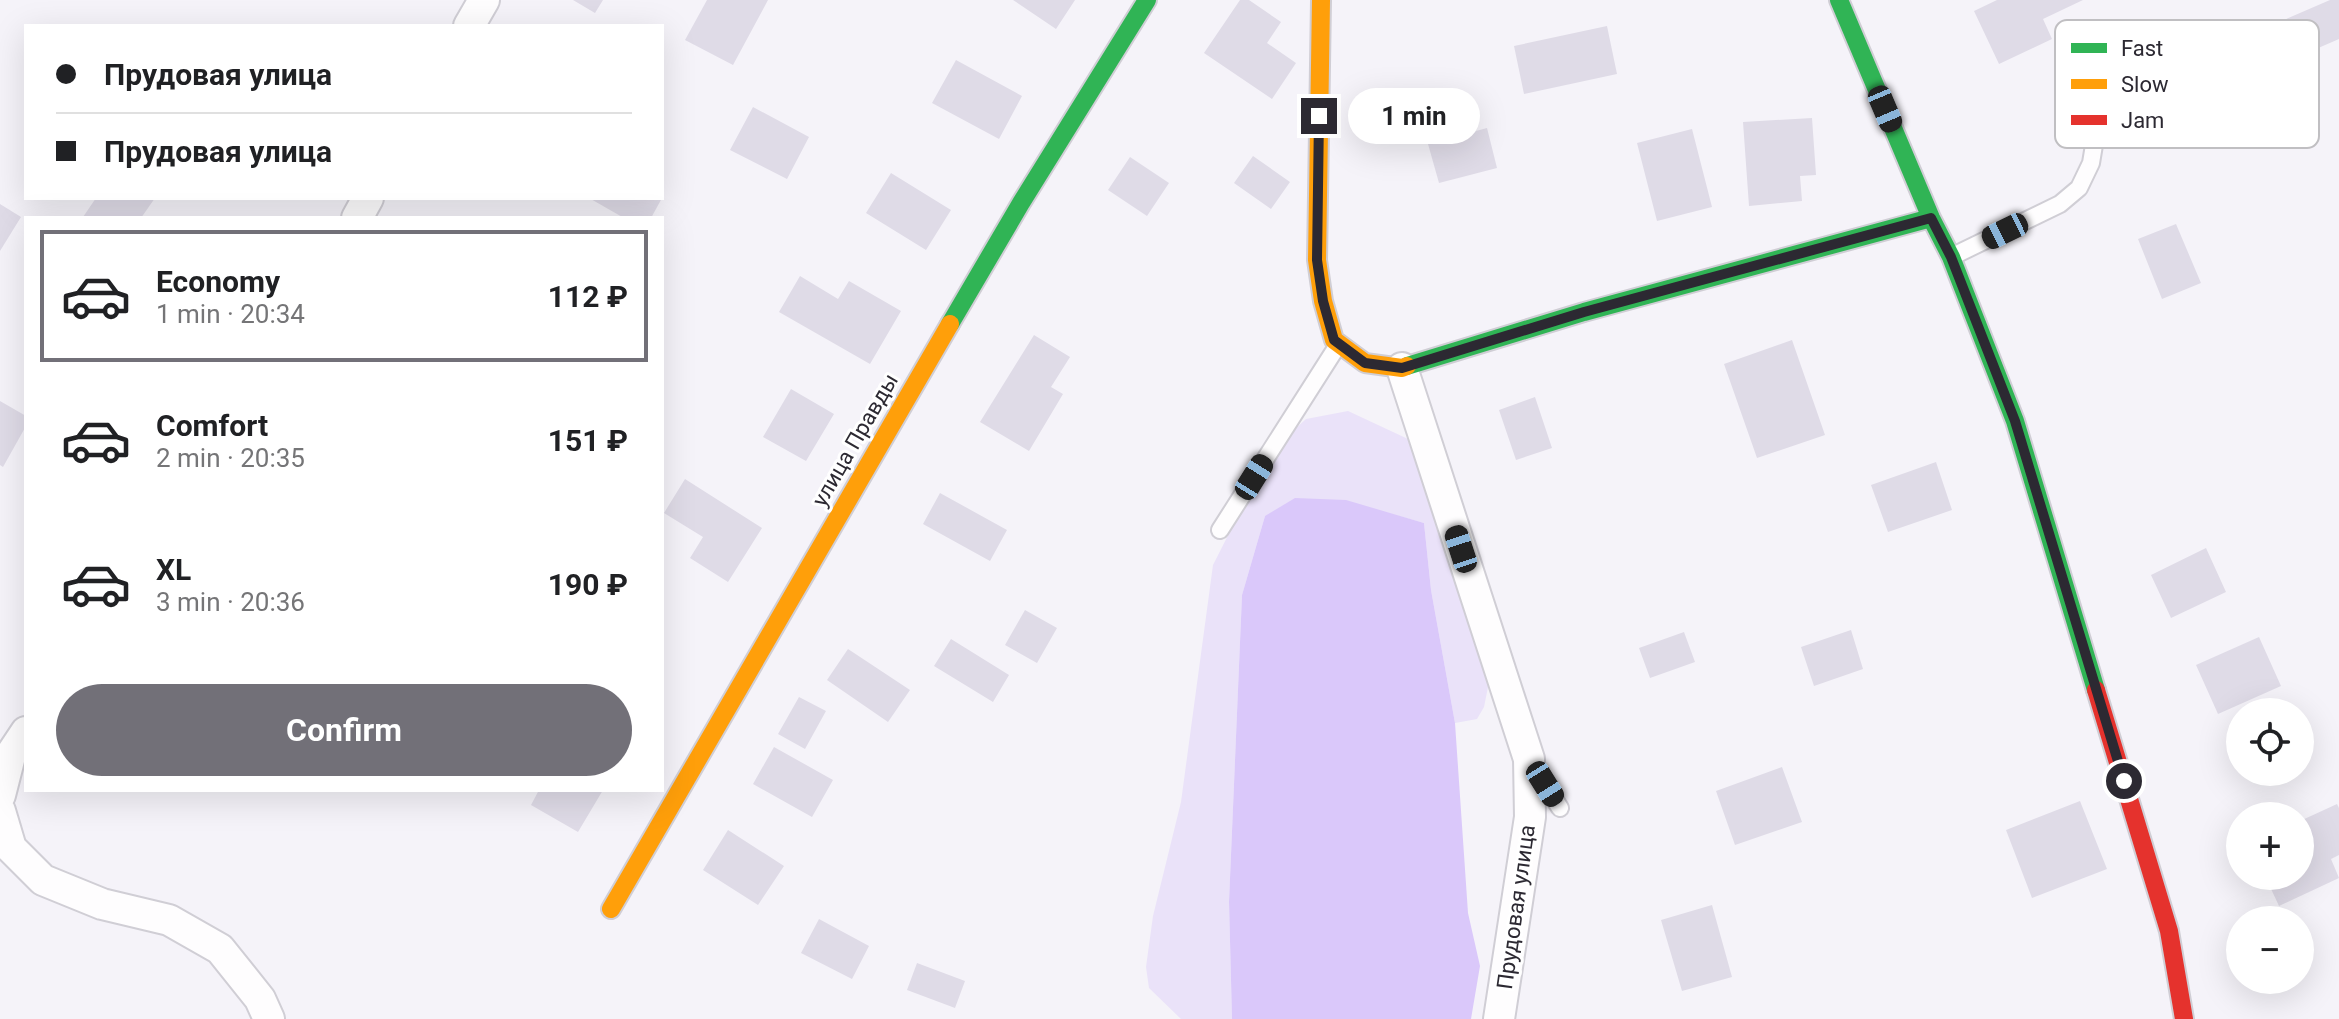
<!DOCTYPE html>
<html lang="en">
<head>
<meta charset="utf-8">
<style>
	:root { --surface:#fff; --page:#f6f6f6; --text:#202124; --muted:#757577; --line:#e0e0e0; --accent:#727078 }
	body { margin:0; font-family:Roboto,sans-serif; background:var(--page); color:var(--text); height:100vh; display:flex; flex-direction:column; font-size:30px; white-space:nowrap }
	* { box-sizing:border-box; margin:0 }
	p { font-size:26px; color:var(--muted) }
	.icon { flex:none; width:44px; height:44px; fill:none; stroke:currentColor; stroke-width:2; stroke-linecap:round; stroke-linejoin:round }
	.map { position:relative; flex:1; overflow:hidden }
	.panel { position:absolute; left:24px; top:216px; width:640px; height:576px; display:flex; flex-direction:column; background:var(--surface); border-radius:0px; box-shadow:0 8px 32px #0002 }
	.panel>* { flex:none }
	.hud { position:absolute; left:24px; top:24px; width:640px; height:176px; border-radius:0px; box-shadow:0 8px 32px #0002; display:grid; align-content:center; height:176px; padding:0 32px; background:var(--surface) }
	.tools { position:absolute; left:2226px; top:698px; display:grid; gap:16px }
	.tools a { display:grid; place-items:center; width:88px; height:88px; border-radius:50%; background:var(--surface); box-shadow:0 8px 32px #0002; font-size:40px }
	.end { position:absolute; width:36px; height:36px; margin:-18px; border:10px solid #2c2932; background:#fff; box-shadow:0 0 0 4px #fff }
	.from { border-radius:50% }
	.bubble { position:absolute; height:56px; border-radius:28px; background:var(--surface); box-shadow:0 8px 32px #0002; font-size:26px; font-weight:700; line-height:56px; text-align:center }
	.car { position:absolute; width:24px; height:48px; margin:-24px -12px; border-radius:10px; box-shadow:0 0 6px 2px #0007; background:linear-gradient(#222 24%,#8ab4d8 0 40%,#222 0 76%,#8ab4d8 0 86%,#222 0) }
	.hud b { display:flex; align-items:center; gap:28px; height:76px; font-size:30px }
	.hud b+b { border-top:2px solid var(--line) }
	.hud i { width:20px; height:20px; background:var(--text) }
	ul { padding:14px 0 0; list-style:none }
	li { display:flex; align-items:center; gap:24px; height:132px; margin:0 16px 12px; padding:0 16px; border:4px solid transparent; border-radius:0px }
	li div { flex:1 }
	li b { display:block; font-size:30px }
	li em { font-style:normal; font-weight:700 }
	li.on { border-color:var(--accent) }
	li>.icon { width:72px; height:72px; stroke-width:1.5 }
	.cta { display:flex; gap:16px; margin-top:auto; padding:16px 32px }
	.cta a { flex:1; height:92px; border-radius:48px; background:var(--accent); color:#fff; font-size:32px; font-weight:700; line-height:92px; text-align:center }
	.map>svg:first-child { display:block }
</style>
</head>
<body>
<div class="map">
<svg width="2339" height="1019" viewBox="0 0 2339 1019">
	<rect width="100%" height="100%" fill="#f5f3f9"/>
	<path fill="#eae2f9" d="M1348 411 1408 439 1467 585 1491 672 1484 707 1477 719 1455 723 1431 590 1424 523 1385 512 1265 516 1242 595 1229 902 1232 1019H1181L1149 988 1146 967 1153 916 1181 802 1213 565 1249 494 1283 440 1306 419Z"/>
	<path fill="#dac8fa" d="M1295 498 1346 500 1424 523 1431 590 1455 723 1468 913 1480 966 1471 1019H1232L1229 902 1242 595 1265 516Z"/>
	<path fill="#dfdbe7" d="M573 0H603L595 13Z
		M707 0H768L733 65 685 40Z
		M1013 0H1075L1056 29Z
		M1240 0H1249L1281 22 1267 43 1296 63 1272 99 1204 53Z
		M1997 0H2083L2043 19 2052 39 1999 64 1974 11Z
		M2330 0H2339V39L2279 65 2263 29Z
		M1607 26 1617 74 1524 94 1514 46Z
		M956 60 1022 96 999 139 932 103Z
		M753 107 809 137 787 179 730 150Z
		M1812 118 1816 175 1800 176 1802 201 1749 206 1743 122Z
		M1487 128 1497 168 1439 183 1428 144Z
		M1692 129 1712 207 1657 221 1637 143Z
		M1253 156 1290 182 1271 209 1234 183Z
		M1130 157 1169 183 1147 216 1108 190Z
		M891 173 951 210 926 250 866 213Z
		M96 198H155L141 218H85L83 217Z
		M589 198H662L651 218H624Z
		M0 204 21 217 0 251Z
		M2176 224 2201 283 2162 299 2138 239Z
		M800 276 838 299 849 281 901 311 870 364 779 312Z
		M1034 335 1070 357 1051 387 1063 394 1029 451 980 422Z
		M1792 340 1825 435 1757 458 1724 364Z
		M791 389 834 414 806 461 763 437Z
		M1535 397 1552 448 1516 460 1499 410Z
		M0 401 26 416V426L3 467 0 465Z
		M1936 462 1952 510 1888 532 1871 485Z
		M685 479 762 528 728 582 690 558 703 537 664 513Z
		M940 493 1007 530 990 561 923 524Z
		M2206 548 2226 592 2171 618 2151 575Z
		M1025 610 1057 628 1037 663 1005 645Z
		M1851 630 1863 669 1814 686 1801 647Z
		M1684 632 1695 662 1650 678 1639 648Z
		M2259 637 2281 686 2218 714 2196 665Z
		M951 639 1009 675 993 702 934 666Z
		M848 649 910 690 888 722 827 680Z
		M799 697 826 711 805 749 778 734Z
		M2300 724 2312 748 2300 754Z
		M774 747 833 780 812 817 753 784Z
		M1782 767 1802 822 1735 845 1716 791Z
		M539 790H603L578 832 531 805Z
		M2080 801 2107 869 2032 898 2006 830Z
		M2337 804 2339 808V855L2331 859 2339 878 2279 906 2265 876H2300V821Z
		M728 830 784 866 758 905 703 870Z
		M1712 905 1732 977 1682 991 1661 920Z
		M819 919 869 946 852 979 801 953Z
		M917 963 965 981 955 1008 907 990Z"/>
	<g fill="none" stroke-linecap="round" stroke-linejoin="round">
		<defs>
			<path id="lane" d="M1953 256 2060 204 2079 188 2091 163 2095 139 2103 122 2168 70
				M1220 530 1338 345
				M1533 765 1560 808"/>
			<path id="street" d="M469 26 484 0
				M357 218 368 198
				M1402 368 1529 759 1530 817 1499 1019
				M0 795 10 756 26 732
				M0 811 11 848 43 880 102 904 169 920 220 949 260 999 269 1019"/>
			<path id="fast" d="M1839 0 1931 218 1951 257 2015 421 2096 690
				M950 324 1021 203 1147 0
				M1407 366 1584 312 1931 218"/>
			<path id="slow" d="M1321 0 1317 260 1323 301 1334 340 1365 363 1402 368 1407 366
				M611 909 950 324"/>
			<path id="jam" d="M2096 690 2169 931 2184 1019"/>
		</defs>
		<use href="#lane" stroke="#d0ced5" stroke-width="20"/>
		<use href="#street" stroke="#d0ced5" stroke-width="34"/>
		<use href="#fast" stroke="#d0ced5" stroke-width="22"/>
		<use href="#slow" stroke="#d0ced5" stroke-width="22"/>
		<use href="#jam" stroke="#d0ced5" stroke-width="22"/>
		<use href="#lane" stroke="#fefdfe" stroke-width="16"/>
		<use href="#street" stroke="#fefdfe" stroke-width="30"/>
		<use href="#fast" stroke="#30b455" stroke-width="18"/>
		<use href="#slow" stroke="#ff9f0a" stroke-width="18"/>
		<use href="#jam" stroke="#e5322d" stroke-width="18"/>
	</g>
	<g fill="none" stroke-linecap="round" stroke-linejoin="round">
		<path stroke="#2c2932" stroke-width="10" d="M1319 116 1317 260 1323 301 1334 340 1365 363 1402 368 1584 312 1931 218 1951 257 2015 421 2124 781"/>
	</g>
	<g text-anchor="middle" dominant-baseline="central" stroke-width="6" stroke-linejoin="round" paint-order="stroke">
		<g font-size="22" fill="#2c2932" stroke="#fff">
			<text transform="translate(855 440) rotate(-60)">улица Правды</text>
			<text transform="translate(1516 907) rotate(-82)">Прудовая улица</text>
		</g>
	</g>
	<rect x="2055" y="20" width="264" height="128" rx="12" fill="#fff" stroke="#c0bfc2" stroke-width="2"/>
	<rect x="2071" y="43" width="36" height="10" fill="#30b455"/>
	<rect x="2071" y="79" width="36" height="10" fill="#ff9f0a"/>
	<rect x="2071" y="115" width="36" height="10" fill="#e5322d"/>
	<g font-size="22" fill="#2c2932">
		<text x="2121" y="56">Fast</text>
		<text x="2121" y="92">Slow</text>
		<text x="2121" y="128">Jam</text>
	</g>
</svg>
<div class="tools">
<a><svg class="icon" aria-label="locate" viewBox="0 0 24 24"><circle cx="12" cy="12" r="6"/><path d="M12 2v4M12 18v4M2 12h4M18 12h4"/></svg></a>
<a>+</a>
<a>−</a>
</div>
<i class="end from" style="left:2124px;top:781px"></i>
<i class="end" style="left:1319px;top:116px"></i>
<div class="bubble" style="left:1348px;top:88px;width:132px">1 min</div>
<i class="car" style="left:1885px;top:109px;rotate:157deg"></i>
<i class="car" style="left:2005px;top:231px;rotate:244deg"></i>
<i class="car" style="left:1254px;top:477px;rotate:32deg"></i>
<i class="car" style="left:1461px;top:549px;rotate:342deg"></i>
<i class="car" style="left:1545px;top:784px;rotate:148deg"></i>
<div class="hud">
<b><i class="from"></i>Прудовая улица</b>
<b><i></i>Прудовая улица</b>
</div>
<section class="panel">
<ul>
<li class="on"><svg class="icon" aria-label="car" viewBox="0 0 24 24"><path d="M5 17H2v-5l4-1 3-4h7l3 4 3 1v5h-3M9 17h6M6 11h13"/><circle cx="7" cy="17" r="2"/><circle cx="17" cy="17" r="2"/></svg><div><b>Economy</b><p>1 min · 20:34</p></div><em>112 ₽</em></li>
<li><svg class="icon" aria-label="car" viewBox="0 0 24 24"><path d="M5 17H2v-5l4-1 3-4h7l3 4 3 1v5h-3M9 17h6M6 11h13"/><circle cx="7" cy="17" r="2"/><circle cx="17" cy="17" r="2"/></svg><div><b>Comfort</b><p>2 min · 20:35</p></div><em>151 ₽</em></li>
<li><svg class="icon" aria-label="car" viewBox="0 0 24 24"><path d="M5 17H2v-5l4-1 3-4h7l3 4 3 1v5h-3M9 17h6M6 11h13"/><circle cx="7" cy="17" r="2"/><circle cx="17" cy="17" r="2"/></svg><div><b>XL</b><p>3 min · 20:36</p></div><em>190 ₽</em></li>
</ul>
<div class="cta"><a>Confirm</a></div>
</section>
</div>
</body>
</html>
